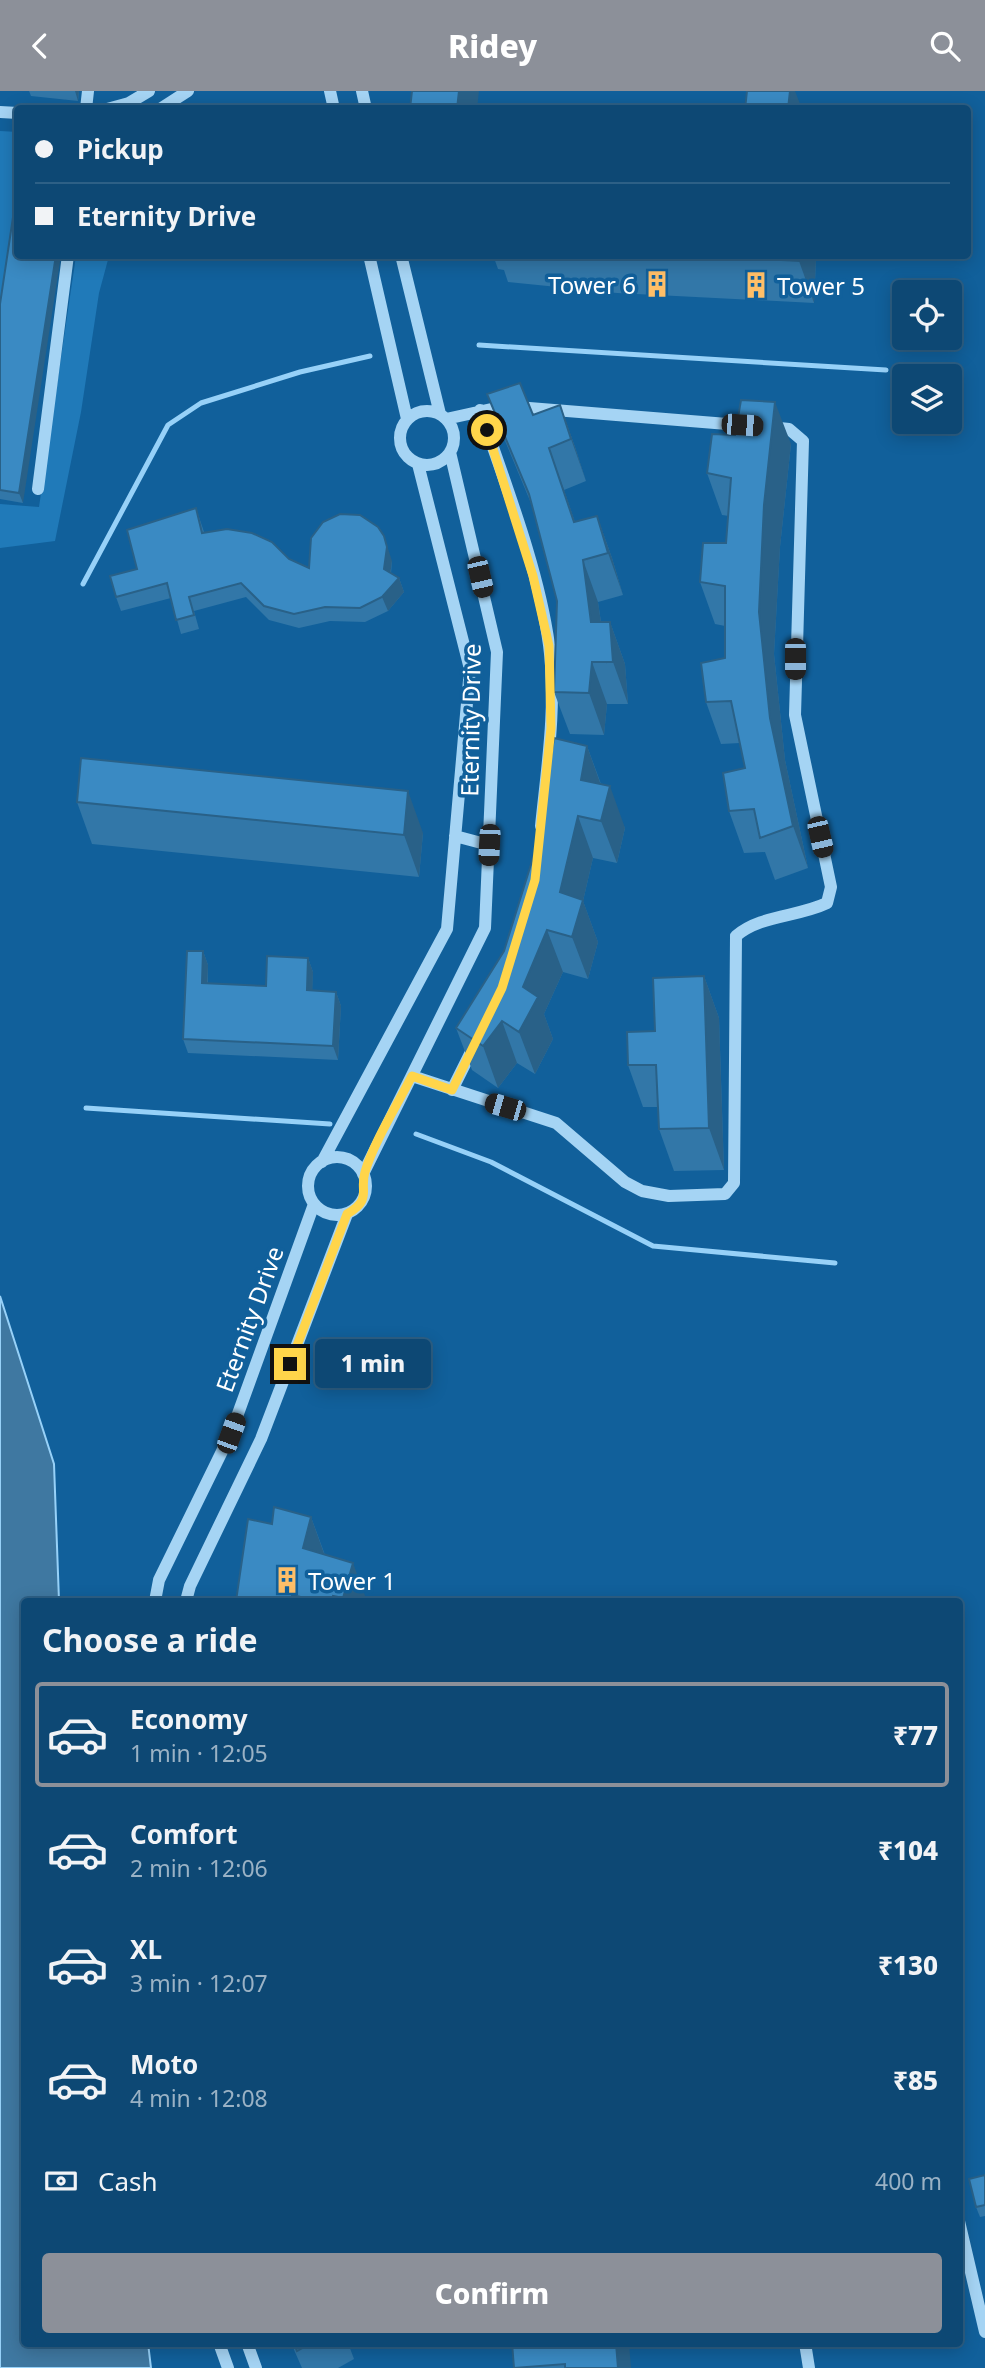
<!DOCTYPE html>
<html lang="en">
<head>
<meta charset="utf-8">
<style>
	:root { --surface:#0d4874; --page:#1b527c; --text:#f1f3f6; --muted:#9ab2c5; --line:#2d6086; --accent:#8c9099 }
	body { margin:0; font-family:"Noto Sans",sans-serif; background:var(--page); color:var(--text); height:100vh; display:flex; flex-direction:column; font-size:26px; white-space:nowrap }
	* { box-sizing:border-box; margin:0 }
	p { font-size:23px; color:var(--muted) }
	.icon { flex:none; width:38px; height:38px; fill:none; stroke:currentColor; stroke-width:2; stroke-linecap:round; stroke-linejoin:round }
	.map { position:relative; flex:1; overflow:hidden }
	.side { position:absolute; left:21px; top:1507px; width:942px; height:749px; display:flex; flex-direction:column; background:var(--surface); border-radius:7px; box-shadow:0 4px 18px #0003,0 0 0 2px var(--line) }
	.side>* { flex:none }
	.top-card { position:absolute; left:14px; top:14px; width:957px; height:154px; border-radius:7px; box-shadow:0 4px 18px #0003,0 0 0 2px var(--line); display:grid; align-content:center; height:154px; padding:0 21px; background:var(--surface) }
	.buttons { position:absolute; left:892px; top:189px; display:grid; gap:14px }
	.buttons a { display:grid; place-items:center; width:70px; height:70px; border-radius:7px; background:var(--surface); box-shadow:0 4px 18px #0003,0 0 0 2px var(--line); font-size:35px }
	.end { position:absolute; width:32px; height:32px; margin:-16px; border:9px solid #ffd54a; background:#111; box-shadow:0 0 0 4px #111 }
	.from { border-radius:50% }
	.bubble { position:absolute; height:49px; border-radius:7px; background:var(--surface); box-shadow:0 4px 18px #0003,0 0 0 2px var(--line); font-size:23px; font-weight:800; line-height:49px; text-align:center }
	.car { position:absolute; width:21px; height:42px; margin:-21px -10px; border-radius:9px; box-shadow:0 0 5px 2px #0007; background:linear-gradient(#222 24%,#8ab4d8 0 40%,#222 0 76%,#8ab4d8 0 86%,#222 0) }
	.top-card b { display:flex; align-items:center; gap:24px; height:66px; font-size:26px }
	.top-card b+b { border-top:2px solid var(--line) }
	.top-card i { width:18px; height:18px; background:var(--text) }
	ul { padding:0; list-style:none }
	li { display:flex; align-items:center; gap:21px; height:105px; margin:0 14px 10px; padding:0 7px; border:4px solid transparent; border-radius:7px }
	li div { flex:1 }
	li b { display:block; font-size:26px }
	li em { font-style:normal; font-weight:800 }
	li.selected { border-color:var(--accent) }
	li>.icon { width:63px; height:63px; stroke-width:1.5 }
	h2 { padding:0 21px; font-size:32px; line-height:84px }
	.pay { display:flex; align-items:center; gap:18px; height:77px; padding:0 21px; font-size:26px }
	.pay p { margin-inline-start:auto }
	.action { display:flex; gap:14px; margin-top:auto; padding:14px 21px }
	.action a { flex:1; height:80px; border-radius:7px; background:var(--accent); color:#fff; font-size:28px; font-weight:800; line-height:80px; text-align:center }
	header { display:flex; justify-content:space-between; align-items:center; height:91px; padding:0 21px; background:var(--accent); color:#fff; font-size:32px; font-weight:800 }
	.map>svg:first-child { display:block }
</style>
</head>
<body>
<header><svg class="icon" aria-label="back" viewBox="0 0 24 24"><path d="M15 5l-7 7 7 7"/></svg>Ridey<svg class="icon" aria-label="search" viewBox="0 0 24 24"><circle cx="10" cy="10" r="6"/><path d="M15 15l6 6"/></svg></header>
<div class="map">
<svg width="985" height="2277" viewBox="0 0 985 2277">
	<rect width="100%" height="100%" fill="#11609b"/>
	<path fill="#207ab9" d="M0 40 18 41 17 106 0 223Z
		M76 165H109L99 202 81 321 55 450 0 457V413L39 416Z"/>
	<path fill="#3f78a1" stroke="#97d1f8" stroke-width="2" d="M0 1205 54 1373 59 1510H24V2252H148L151 2277H0Z"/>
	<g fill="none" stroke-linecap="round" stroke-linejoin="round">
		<path stroke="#97d1f8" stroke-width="5" d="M479 254 886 279
			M83 493 168 334 201 312 300 281 370 265
			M86 1017 330 1033
			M416 1043 491 1071 653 1155 835 1172"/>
		<path stroke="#a5d4f4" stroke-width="12" d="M330 0 334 18
			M362 0 366 18
			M86 18 88 0
			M107 18 129 12 149 0
			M160 18 188 0
			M0 21 18 22
			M369 164 407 328
			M401 164 440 323
			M480 319C505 392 539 479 549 554 557 614 547 676 541 735
			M400 347a27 27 0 1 1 54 0a27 27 0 1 1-54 0Z
			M446 328 505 315 752 335
			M38 398 68 164
			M455 745 489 754
			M412 985 556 1032 625 1091 642 1100 669 1105 725 1103 734 1092 736 845C760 824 798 826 827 812L831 796 795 624 803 350 789 338 770 336
			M452 999 474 955
			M308 1095a29 29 0 1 1 58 0a29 29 0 1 1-58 0Z
			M322 1071 447 838 470 578 418 373
			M363 1083 485 837 497 561 450 361
			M155 1510 159 1489 231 1342 314 1113
			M186 1510 190 1495 261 1348 347 1123
			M959 2130 985 2241
			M219 2252 228 2277
			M247 2252 256 2277
			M805 2252 809 2277"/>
	</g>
	<path fill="#3277a8" d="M29 0H79L78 10 31 5Z
		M493 164H815L816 168 814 212 617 202 508 191 504 179 498 178Z
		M0 213 23 412 0 408Z
		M487 303 533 324 560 314 575 356 586 390 564 399 575 431 597 425 612 467 623 504 598 511 601 531H610L625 573 628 613H607L604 644 570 643 554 601 557 510 533 417 503 345Z
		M791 353 780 456 774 563 785 669 808 777 775 789 765 761 744 762 729 720 745 677 740 652 721 653 706 611 725 567V535L715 533 700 491 726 452 729 425 722 424 707 382Z
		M196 417 204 441 289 468 309 477 392 470 391 482 399 487 404 501 388 520 365 531 330 530 299 537 269 529 246 506 194 520 199 538 181 543 171 507 121 520 116 506 137 478Z
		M587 655 601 693 625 737 617 772 593 767 583 810 598 851 588 888 563 881 544 923 553 948 535 983 517 972 498 997 472 979 456 937 504 860 537 754Z
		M77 711 423 742 419 786 92 753Z
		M203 860 208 874V892L266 895 308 867 313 881 312 900 336 901 341 915 338 969 188 962 183 948Z
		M704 885 719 927 724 1079 674 1080 659 1038 658 1016H643L628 974 655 940Z
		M311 1426 325 1464 367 1510H236L272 1433Z
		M985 2084V2125L980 2126 976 2116Z
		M291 2252H348L354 2268 338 2277H302Z
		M512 2252 631 2277H514Z"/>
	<path fill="#296188" d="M75 0H79L78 10Z
		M459 0H479L477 18H457Z
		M790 0H795L802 18H788Z
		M56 164H61L23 412 19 402Z
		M799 164H815L816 168 814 212 799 170Z
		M775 311 791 353 780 456 774 563 785 669 808 777 793 735 770 627 759 521 764 414Z
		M560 314 575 356 586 390 571 348Z
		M549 357 564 399 589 473 574 431Z
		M597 425 612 467 623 504 608 462Z
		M384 445 392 470 389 492 384 478Z
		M583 469 598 511 607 573 591 531Z
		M399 487 404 501 388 520 382 506Z
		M610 531 625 573 628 613 613 571Z
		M592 571 607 613 604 644 589 602Z
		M587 655 602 697 581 689Z
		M610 695 625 737 617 772 601 730Z
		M408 700 423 742 419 786 404 744Z
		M578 725 593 767 583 810 598 851 588 888 572 846 560 801Z
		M547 839 563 881 544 923 553 948 535 983 519 941 523 896Z
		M203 860 208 874 207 906 202 892Z
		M308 867 313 881 312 913 307 899Z
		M704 885 719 927 724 1079 709 1037Z
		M336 901 341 915 338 969 333 955Z
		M502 930 517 972 498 997 483 955Z
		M311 1426 326 1468 303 1457Z
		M353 1472 367 1510H344L343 1507Z
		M616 2252H629L631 2277H618Z"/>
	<path fill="#3a8ac3" stroke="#296188" stroke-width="2" d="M412 0H459L457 18H410Z
		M747 0H790L788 18H745Z
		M18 93V164H56L19 402 0 399V213Z
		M690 164H799V170Z
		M520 292 533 324 560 314 571 348 549 357 574 431 597 425 608 462 583 469 591 531H610L613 571H592L589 602 554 601 557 510 529 403 487 303Z
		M741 309 775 311 764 414 759 521 770 627 793 735 760 747 754 718 729 720 723 682 745 677 731 610 706 611 701 572 725 567V495L700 491 703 452H726L731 387 707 382 712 343 735 344Z
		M196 417 202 442 227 438 252 442 272 451 289 468 309 477 311 447 323 431 340 423 360 424 378 436 384 445 387 456 384 478 399 487 382 506 360 517 325 516 294 523 264 515 241 492 189 506 194 524 176 529 167 492 116 506 110 485 137 478 127 439Z
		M554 647 587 655 581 689 610 695 601 730 578 725 560 801 583 809 572 846 547 839 523 896 538 906 519 941 502 930 483 955 456 937 504 860 537 754Z
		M81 667 408 700 404 744 77 711Z
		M187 860H203L202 892 266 895 267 865 308 867 307 899 336 901 333 955 183 948Z
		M704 885 709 1037 659 1038 656 974H628L627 941 655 940 653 887Z
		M274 1416 311 1426 303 1457 353 1472 343 1507 333 1505 331 1510H318L292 1504 291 1510H236L248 1428 272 1433Z
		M985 2084V2114L976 2116 969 2088Z
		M294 2252H311L297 2260Z
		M512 2252H616L618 2277H565V2273L514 2277Z"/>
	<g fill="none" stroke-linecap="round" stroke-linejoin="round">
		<path stroke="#ffd54a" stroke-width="9" d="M290 1273 347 1123C373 1108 359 1100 365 1081 373 1053 398 1012 412 985L452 999 502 897 535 789 551 637 549 555 533 485 487 339"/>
	</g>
	<defs>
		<symbol id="building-bare" viewBox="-9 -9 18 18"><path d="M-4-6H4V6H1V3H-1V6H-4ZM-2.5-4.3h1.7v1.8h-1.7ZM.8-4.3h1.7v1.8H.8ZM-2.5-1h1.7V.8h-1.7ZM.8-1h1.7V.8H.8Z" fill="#ffbf68" stroke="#11609b" stroke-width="2.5" paint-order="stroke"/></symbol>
	</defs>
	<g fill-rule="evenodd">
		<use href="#building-bare" x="638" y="174" width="38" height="38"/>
		<use href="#building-bare" x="737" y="175" width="38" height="38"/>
		<use href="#building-bare" x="268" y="1470" width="38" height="38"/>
	</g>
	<g text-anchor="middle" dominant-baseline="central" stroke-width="7" stroke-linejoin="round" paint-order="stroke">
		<g font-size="24" fill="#fff" stroke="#11609b" text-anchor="start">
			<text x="636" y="193" text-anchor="end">Tower 6</text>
			<text x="777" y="194">Tower 5</text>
			<text x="308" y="1489">Tower 1</text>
		</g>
		<g font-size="24" fill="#fff" stroke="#11609b">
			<text transform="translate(470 629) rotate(-89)">Eternity Drive</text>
			<text transform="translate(249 1228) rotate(-70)">Eternity Drive</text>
		</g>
	</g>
</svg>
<div class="buttons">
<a><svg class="icon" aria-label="locate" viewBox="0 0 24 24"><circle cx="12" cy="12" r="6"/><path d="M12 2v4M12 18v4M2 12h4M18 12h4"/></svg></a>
<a><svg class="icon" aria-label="layers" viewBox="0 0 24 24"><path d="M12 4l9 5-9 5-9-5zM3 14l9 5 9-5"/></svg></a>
</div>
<i class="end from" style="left:487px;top:339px"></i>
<i class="end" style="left:290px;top:1273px"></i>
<div class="bubble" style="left:315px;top:1248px;width:116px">1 min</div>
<i class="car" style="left:742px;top:334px;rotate:94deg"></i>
<i class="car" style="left:480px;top:486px;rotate:167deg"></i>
<i class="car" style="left:795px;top:568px;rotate:180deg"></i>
<i class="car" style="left:820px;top:746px;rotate:167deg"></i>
<i class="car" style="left:489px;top:754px;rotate:183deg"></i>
<i class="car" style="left:505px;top:1016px;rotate:286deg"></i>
<i class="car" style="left:231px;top:1342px;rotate:20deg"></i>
<div class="top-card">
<b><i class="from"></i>Pickup</b>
<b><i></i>Eternity Drive</b>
</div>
<section class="side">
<h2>Choose a ride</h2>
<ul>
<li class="selected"><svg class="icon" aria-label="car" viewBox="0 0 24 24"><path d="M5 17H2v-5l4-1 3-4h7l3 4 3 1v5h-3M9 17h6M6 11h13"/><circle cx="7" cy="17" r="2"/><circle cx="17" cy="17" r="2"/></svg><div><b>Economy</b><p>1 min · 12:05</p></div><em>₹77</em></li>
<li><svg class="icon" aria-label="car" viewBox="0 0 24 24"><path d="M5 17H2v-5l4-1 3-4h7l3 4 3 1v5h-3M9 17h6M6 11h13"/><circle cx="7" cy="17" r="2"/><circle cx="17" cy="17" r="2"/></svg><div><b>Comfort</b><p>2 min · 12:06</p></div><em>₹104</em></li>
<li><svg class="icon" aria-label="car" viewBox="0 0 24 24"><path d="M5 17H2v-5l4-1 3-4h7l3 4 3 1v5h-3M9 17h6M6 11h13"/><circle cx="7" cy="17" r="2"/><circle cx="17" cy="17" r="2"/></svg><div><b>XL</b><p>3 min · 12:07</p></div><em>₹130</em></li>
<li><svg class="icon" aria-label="car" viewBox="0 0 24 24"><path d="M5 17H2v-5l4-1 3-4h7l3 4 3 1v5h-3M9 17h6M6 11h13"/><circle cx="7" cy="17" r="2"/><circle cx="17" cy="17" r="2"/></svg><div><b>Moto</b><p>4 min · 12:08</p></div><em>₹85</em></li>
</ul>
<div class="pay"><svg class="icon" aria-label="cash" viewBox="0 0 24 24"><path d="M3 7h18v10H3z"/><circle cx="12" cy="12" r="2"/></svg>Cash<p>400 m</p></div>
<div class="action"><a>Confirm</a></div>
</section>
</div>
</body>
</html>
